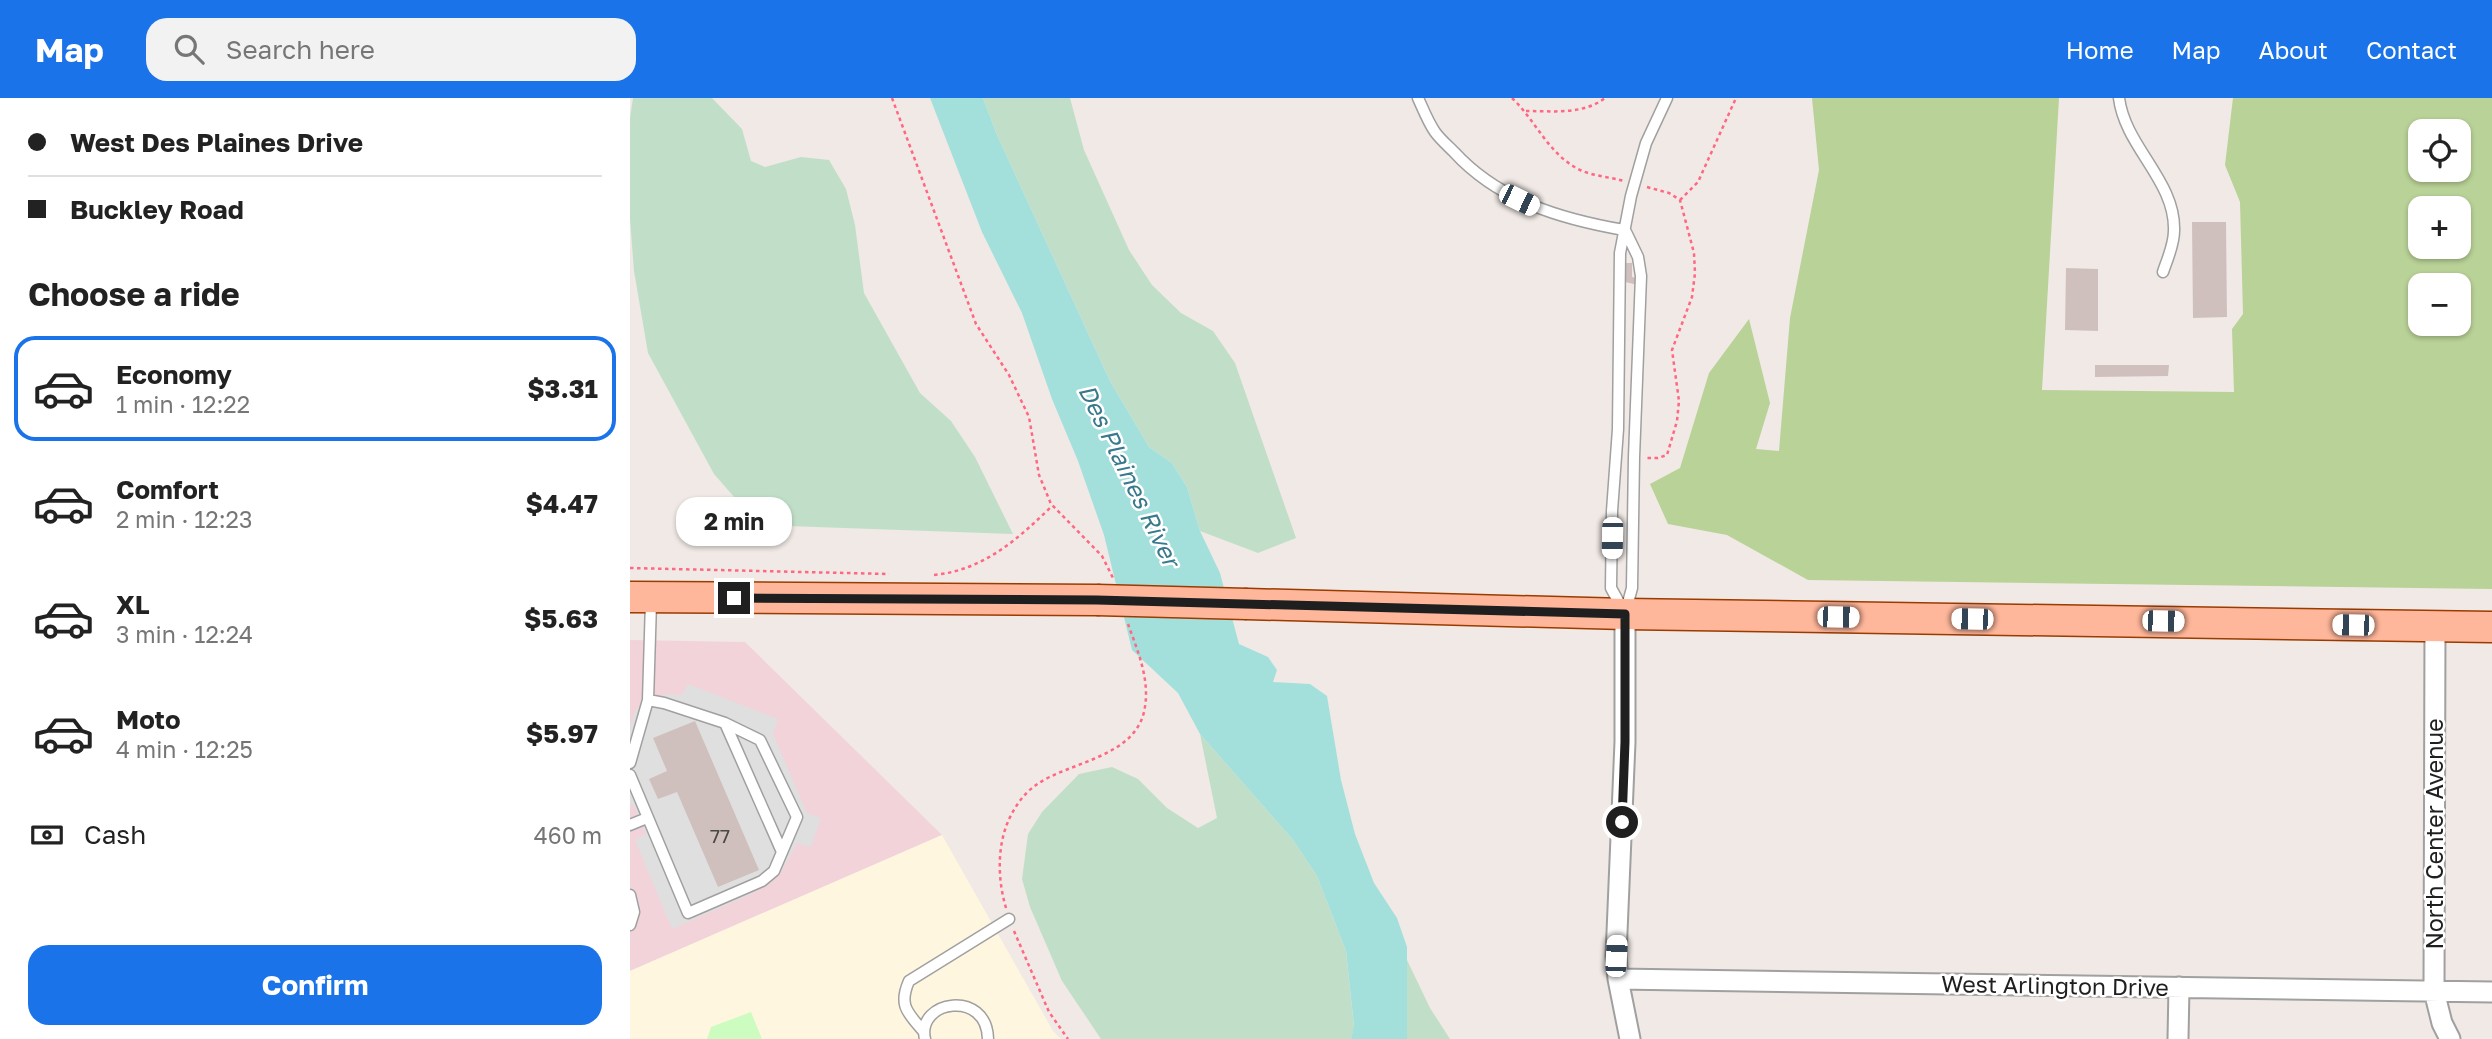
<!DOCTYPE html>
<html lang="en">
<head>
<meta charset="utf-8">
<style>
	:root { --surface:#fff; --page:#f2f2f2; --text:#222; --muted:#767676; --line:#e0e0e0; --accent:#1a73e8 }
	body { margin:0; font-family:"Golos Text",sans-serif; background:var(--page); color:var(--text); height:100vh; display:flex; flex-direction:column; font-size:26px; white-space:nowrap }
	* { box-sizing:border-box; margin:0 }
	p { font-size:23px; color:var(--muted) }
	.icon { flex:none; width:38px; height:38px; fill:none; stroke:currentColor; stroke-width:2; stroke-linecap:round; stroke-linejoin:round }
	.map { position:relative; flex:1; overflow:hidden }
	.side { display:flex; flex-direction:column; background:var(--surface); width:630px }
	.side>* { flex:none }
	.top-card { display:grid; align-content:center; height:154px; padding:0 28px; background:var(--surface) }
	.tools { position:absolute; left:1778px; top:21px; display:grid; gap:14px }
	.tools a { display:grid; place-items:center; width:63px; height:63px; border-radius:14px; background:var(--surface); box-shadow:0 2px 5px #0004; font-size:35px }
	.end { position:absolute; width:32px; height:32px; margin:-16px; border:9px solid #1f1f1f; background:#fff; box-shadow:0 0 0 4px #fff }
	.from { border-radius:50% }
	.bubble { position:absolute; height:49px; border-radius:21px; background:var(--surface); box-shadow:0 2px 5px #0004; font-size:23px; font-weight:700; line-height:49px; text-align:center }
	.car { position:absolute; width:21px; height:42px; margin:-21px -10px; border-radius:9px; box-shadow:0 0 5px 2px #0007; background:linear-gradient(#fff 24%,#345 0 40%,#fff 0 76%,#345 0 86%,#fff 0) }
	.top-card b { display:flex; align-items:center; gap:24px; height:66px; font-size:26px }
	.top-card b+b { border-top:2px solid var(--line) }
	.top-card i { width:18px; height:18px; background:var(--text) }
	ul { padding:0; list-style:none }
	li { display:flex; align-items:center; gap:21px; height:105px; margin:0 14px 10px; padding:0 14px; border:4px solid transparent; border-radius:21px }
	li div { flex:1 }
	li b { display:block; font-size:26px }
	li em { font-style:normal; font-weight:700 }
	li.selected { border-color:var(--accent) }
	li>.icon { width:63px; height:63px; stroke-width:1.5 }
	h2 { padding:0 28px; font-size:32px; line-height:84px }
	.pay { display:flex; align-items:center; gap:18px; height:77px; padding:0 28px; font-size:26px }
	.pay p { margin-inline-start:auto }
	.button { display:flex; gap:14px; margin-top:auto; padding:14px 28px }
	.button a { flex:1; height:80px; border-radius:21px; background:var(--accent); color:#fff; font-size:28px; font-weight:700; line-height:80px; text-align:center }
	header { display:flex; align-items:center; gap:42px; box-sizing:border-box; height:98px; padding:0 35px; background:var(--accent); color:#fff }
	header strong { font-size:33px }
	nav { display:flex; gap:38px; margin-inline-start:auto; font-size:24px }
	.search { width:490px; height:63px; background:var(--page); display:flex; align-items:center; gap:18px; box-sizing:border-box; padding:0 24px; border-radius:21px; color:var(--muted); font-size:26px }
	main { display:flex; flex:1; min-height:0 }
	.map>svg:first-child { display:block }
</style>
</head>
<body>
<header>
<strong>Map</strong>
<div class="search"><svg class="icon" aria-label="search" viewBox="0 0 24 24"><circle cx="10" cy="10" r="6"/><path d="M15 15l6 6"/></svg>Search here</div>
<nav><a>Home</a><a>Map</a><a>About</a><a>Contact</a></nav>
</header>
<main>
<section class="side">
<div class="top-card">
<b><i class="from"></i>West Des Plaines Drive</b>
<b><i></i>Buckley Road</b>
</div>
<h2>Choose a ride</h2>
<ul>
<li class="selected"><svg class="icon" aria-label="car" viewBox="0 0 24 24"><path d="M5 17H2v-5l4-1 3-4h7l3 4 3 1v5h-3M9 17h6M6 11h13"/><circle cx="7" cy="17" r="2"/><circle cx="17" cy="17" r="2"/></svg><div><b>Economy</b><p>1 min · 12:22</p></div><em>$3.31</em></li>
<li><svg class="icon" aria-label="car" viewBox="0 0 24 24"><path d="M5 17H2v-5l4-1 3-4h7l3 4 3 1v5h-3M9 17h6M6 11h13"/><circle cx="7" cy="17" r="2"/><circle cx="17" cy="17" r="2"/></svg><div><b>Comfort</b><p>2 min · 12:23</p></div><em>$4.47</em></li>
<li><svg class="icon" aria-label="car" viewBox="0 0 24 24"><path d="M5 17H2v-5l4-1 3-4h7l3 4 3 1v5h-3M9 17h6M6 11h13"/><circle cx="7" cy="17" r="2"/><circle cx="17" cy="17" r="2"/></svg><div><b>XL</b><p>3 min · 12:24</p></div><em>$5.63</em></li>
<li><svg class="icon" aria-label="car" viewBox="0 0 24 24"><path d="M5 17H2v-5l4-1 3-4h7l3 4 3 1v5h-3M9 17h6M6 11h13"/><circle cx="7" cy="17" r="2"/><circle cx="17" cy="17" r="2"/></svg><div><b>Moto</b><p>4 min · 12:25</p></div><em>$5.97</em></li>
</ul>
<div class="pay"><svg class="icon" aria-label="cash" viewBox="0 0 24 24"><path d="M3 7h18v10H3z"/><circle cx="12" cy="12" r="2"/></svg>Cash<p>460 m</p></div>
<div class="button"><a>Confirm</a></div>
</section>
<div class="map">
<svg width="1862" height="941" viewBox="0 0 1862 941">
	<rect width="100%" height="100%" fill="#f0e9e5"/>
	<path fill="#f2d3da" d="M0 542 115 544 312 737 0 873Z"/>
	<path fill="#fff6df" d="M312 737 423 933 431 941H0V873Z"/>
	<path fill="#b9d297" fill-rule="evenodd" d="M1182 0H1429L1412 292 1604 294 1602 231 1613 216 1610 104 1595 67 1603 0H1862V491L1178 482 1097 437 1038 426 1020 386 1050 370 1079 275 1119 221 1140 305 1126 351 1149 353 1160 220 1189 72ZM1790 33H1829V72H1790ZM1790 110H1829V149H1790ZM1790 187H1829V226H1790Z"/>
	<path fill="#c1dfc8" d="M3 0H82L112 31 121 63 135 69 171 59 199 62 216 91 225 127 234 195 290 295 321 323 345 359 383 436 158 428 105 400 84 376 18 255 4 173 0 121V20Z
		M353 0H440L454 52 499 152 522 187 551 215 583 233 605 265 666 440 628 455 570 433 557 389 542 365 519 349 480 283 367 37Z
		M570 636 663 742 687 778 716 853 724 929 721 941H471L432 883 400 809 392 781 398 736 412 714 449 676 482 669 508 681 537 710 568 730 587 720Z
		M777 862 800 910 820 941H777Z"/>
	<path fill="#ccfcbf" d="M121 914 132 941H77L81 929Z"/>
	<path fill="#dfdfdf" d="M58 586 148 621 143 636 177 715 191 720 181 749 167 745 153 771 143 783 119 797 42 831 5 742 16 736 4 707 0 708V628L6 611 36 596 52 597Z"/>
	<path fill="#a3e0dc" d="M300 0H353L367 37 480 283 519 349 542 365 557 389 570 433 590 475 609 546 638 559 647 572 643 584 680 586 697 598 711 682 725 736 744 785 767 820 777 849V941H721L724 928 716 853 687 778 663 742 570 636 548 595 502 552 474 437 448 363 422 301 392 215 352 134Z"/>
	<path fill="#d0c0bd" d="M1562 124H1596L1597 219 1563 220Z
		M996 165H1002V179L1009 180 1008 187 995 184Z
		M1436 170 1468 171V233L1435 232Z
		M1465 267H1539L1538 278 1465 279Z
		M65 623 129 772 88 789 47 694 28 701 19 681 37 673 23 640Z"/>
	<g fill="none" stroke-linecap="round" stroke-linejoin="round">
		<defs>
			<path id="service" d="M788 0C793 11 798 24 805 34 810 41 818 48 824 54 869 103 931 121 994 132
				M1489 0C1495 49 1546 83 1544 133 1544 147 1537 162 1533 174
				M995 132 1008 159 1011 178 1004 359 1002 490 996 512
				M992 510 981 490 982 413 988 331 990 155 1001 98 1016 45 1037 0
				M18 602 21 504
				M95 625 152 754
				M0 665 18 602 34 605 95 625 130 642 167 719 144 773 132 783 58 815 0 677
				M0 727 17 720
				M0 797 4 814 0 827
				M294 934C278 915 268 908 279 883L379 821
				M295 941C286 902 357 891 358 941"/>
			<path id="minor" d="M995 516V644L986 858 988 881 1000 941
				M1805 529 1804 893 1812 925 1820 941
				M988 881 1862 894
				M1548 941 1549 889"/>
			<path id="primary" d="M0 499 467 502
				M617 506 995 516 1862 529"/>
		</defs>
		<use href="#service" stroke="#a0a0a0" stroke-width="13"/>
		<use href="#minor" stroke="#a0a0a0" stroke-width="23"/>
		<use href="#primary" stroke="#9a3b00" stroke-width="33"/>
		<path stroke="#ff6783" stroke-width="2.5" stroke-dasharray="3.5 3.5" stroke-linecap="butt" d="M262 0 346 226 379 277 399 319 409 377 421 406 472 458 483 480
			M882 0C907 24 918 56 950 72 963 78 980 79 994 83
			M896 13C922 13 953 17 975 0
			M1017 89 1039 95 1050 102 1064 155 1065 175 1062 199 1042 252 1049 303 1047 323 1037 357 1028 360H1017
			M1050 102 1068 84 1106 0
			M0 470 259 476
			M304 477C354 472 388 441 422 408
			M376 810C368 783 367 752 377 726 383 711 393 696 406 687 438 664 503 660 514 614 521 583 508 554 498 526
			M384 833 419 914 438 941"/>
		<use href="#service" stroke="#fff" stroke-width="10"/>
		<use href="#minor" stroke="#fff" stroke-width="19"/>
		<use href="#primary" stroke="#ffb79b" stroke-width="30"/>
		<defs>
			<path id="primary-bridge" d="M467 502 617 506"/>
		</defs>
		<use href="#primary-bridge" stroke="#9a3b00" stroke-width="33" stroke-linecap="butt"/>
		<use href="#primary-bridge" stroke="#ffb79b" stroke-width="30"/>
	</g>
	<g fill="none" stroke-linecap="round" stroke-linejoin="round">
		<path stroke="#1f1f1f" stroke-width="9" d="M104 500 467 502 995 516V644L992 724"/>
	</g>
	<g text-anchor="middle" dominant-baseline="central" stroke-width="5" stroke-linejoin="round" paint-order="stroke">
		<g font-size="19" fill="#4b4746">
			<text x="90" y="737">77</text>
		</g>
		<g font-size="23" fill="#1f1f1f" stroke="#fff">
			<text transform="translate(1804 736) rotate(-90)">North Center Avenue</text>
			<text transform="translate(1425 887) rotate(1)">West Arlington Drive</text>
		</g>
		<g font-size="24" font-style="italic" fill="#39798b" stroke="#fff">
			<text transform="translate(500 377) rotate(64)">Des Plaines River</text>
		</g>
	</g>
</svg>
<div class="tools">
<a><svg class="icon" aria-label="locate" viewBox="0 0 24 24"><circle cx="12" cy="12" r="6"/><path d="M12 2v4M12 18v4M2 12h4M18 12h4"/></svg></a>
<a>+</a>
<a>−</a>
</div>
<i class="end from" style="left:992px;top:724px"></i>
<i class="end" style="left:104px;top:500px"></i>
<div class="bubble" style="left:46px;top:399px;width:116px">2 min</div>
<i class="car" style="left:889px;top:102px;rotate:116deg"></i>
<i class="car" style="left:982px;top:440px;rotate:181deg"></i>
<i class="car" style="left:1208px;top:519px;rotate:91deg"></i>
<i class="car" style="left:1342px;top:521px;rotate:271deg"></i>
<i class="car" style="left:1533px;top:523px;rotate:91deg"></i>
<i class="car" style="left:1723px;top:527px;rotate:271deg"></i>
<i class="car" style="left:986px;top:858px;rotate:3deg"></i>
</div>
</main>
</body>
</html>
